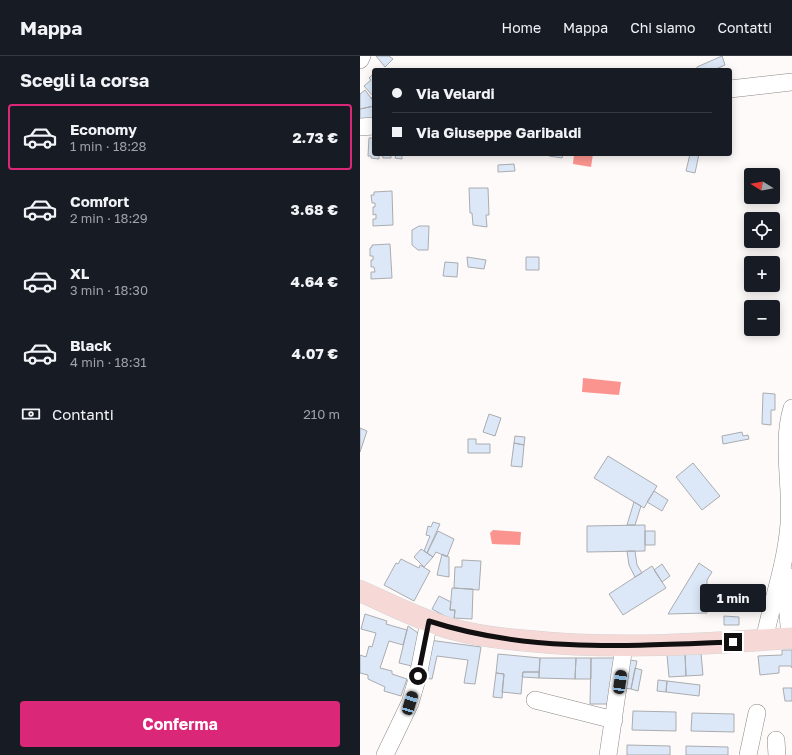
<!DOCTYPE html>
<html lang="it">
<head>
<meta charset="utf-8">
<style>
	:root { --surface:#171b24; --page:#242831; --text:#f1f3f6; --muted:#9ea1a6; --line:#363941; --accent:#db2777 }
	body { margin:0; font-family:"Golos Text",sans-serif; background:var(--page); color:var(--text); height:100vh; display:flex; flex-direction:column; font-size:15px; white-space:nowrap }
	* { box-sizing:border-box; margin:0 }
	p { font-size:13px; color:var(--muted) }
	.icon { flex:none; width:22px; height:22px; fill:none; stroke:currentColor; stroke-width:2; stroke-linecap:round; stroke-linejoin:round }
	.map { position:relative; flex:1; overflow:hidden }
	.sheet { display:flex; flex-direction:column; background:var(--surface); width:360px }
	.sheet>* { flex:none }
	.guide { position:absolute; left:12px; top:12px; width:360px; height:88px; border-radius:4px; box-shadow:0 2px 10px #0003; display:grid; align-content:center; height:88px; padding:0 20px; background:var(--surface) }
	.needle { width:26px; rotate:281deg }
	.tools { position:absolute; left:384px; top:112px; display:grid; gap:8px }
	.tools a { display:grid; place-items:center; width:36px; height:36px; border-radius:4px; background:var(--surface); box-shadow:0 2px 10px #0003; font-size:20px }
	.end { position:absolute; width:18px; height:18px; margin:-9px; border:5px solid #110f0f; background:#fff; box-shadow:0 0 0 2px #fff }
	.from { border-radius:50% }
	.bubble { position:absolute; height:28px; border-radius:4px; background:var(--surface); box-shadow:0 2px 10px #0003; font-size:13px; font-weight:700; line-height:28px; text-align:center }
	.car { position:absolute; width:12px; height:24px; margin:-12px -6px; border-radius:5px; box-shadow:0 0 3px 1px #0007; background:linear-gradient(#222 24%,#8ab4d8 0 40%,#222 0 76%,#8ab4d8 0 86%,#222 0) }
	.guide b { display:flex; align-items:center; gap:14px; height:38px; font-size:15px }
	.guide b+b { border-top:1px solid var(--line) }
	.guide i { width:10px; height:10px; background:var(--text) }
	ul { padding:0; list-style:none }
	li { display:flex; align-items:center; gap:12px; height:66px; margin:0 8px 6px; padding:0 12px; border:2px solid transparent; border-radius:4px }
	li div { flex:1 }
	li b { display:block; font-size:15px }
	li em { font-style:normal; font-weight:700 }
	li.on { border-color:var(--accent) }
	li>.icon { width:36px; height:36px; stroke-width:1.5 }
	h2 { padding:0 20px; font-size:18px; line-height:48px }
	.pay { display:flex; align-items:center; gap:10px; height:44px; padding:0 20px; font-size:15px }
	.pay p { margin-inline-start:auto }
	.action { display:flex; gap:8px; margin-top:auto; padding:8px 20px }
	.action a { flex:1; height:46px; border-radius:4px; background:var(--accent); color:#fff; font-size:16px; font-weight:700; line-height:46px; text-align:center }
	header { display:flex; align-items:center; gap:24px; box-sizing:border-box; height:56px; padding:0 20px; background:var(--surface); border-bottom:1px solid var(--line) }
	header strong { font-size:19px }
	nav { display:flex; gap:22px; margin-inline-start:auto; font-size:14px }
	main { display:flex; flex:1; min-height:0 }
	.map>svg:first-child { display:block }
</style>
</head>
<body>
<header>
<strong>Mappa</strong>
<nav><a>Home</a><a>Mappa</a><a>Chi siamo</a><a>Contatti</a></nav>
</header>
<main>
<section class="sheet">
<h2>Scegli la corsa</h2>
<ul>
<li class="on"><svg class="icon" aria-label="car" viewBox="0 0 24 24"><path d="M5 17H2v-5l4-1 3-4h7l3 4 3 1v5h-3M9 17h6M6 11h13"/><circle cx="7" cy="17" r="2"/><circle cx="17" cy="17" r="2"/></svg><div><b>Economy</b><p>1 min · 18:28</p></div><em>2.73 €</em></li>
<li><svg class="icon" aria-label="car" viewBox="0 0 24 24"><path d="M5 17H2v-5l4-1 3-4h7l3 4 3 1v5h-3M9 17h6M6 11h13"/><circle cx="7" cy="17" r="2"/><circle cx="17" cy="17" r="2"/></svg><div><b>Comfort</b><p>2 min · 18:29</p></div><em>3.68 €</em></li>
<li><svg class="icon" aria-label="car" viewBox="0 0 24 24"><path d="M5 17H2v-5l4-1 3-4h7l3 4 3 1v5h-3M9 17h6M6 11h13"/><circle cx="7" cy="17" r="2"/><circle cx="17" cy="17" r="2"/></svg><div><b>XL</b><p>3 min · 18:30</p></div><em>4.64 €</em></li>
<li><svg class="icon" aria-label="car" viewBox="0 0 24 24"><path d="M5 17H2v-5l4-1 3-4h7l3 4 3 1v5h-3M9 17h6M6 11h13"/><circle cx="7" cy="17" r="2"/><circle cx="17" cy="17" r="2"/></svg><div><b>Black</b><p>4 min · 18:31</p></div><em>4.07 €</em></li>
</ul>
<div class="pay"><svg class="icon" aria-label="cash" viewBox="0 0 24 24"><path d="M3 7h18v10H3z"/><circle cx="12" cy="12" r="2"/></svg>Contanti<p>210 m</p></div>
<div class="action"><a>Conferma</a></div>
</section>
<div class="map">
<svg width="432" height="699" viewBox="0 0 432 699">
	<rect width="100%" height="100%" fill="#fefaf9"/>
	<path fill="#fb948f" d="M214 98H233L231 111 213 108Z
		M223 322 261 326 259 339 222 336Z
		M133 474 161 476 160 489 132 488 130 477Z"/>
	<path fill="#dce8f8" stroke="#aaacaf" d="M16 0H29L33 3 25 11Z
		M362 0 365 9 354 14H337V11Z
		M14 17V46L11 42 13 40 4 30 11 24 9 22Z
		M5 34 14 46V50L0 53V38Z
		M14 50V64L0 65V53Z
		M9 82H14V98H42V103L35 102 36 99H31V102H23V100L19 99V103L11 102V100H8Z
		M189 98H203L202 102 189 100Z
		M330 98H339L335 117 326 115Z
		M154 108 155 115 138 116V109Z
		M109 132H128L129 159H126L127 171 113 169 112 157H110Z
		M32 135 33 169 13 170V163H16V158L13 159V151H15V147H12L11 139H14V136Z
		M59 170H69L68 194H58L52 189V174Z
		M30 188 32 222 11 223V216H15L14 211H11V204H13V200H10V192L12 191V189Z
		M107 201 126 204 124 213 108 211Z
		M166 201H179V214H166Z
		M85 206 98 207 97 221 83 220Z
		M403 337 415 338V354H411V369L402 368Z
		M129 358 141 362 135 380 123 376Z
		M0 372 7 375 0 396Z
		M382 376 383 380 388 379 389 383 363 388 362 380Z
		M155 380 165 381 164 389 154 387Z
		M108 383H116V388H130V397H108Z
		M154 387 164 389 162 411 151 410Z
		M248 400 297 430 284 452 234 422Z
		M333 407 360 440 342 454 316 421Z
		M294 435 308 444 302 455 287 446Z
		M274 446 281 450 275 469H267Z
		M73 466 80 468 67 497 64 495 70 480 66 479 68 470 71 471Z
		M285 469V495L227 496V470Z
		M78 475 94 483 87 501 76 496 73 501 67 497Z
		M285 475H295V489H285Z
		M61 493 73 501 64 511 54 501Z
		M267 495H275L277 509 282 517 275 521 269 509Z
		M82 498 89 501V521L77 519Z
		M41 503 59 512 60 509 70 515 54 545 24 529 36 507 38 508Z
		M102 504 121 505 119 534 94 532 95 511H102Z
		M339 507 352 516 347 524V557L308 558Z
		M302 508 310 520 302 526 294 514Z
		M292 510 306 532 263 559 249 538Z
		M92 532 113 533 112 563 94 562 95 554H90Z
		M79 540 91 546 90 554H95L94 565 72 553Z
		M5 558 27 565 26 568 47 574 43 589 29 585 20 612 32 615V618L47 623 41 640 24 635 25 631 8 623V619L0 617V599L6 601 9 590 12 591 16 577 1 573Z
		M364 560 379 561V569H364Z
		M48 570 61 579 56 611 39 607Z
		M69 584 121 591 115 628 104 627 108 604 77 600 72 623 63 622Z
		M422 594H432V612L431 610H419V617L400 619 398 600 422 599Z
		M341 597 343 619 326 620 325 598Z
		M138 598 180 602 179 616H163L161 638 142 636 144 618 136 617Z
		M325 598 326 620 309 621 307 599Z
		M180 602H216L215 623 179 622Z
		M216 602H231V623H215Z
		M231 602H256L252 648H230Z
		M269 604 277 605 271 633 264 632Z
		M275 612 282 614 278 635 271 633Z
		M163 616H179V622L162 621Z
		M136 617 144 618 142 642 133 641Z
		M298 624 307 625 306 636 297 635Z
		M307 625 340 629 339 640 306 636Z
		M423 632H432V645H425Z
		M273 655 316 656V675L272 674Z
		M332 657 374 658V676L331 675Z
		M267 689 310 690V699H267Z
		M326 690 368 691V699H326Z"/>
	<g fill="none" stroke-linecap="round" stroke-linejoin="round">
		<defs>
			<path id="minor" d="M0 4 2 0
				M370 33 432 26
				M0 71 14 70
				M425 518 430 583
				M404 585C412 545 426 508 429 468 432 431 421 387 432 352
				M175 644 254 664
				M416 684 417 699
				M25 699 50 647 58 620 69 565
				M248 699 264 590
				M388 699 397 657"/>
			<path id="major" d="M0 535C30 548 60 564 92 573 117 580 144 583 169 585 256 594 345 588 432 582"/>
		</defs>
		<use href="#minor" stroke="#8c8887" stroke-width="18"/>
		<use href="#major" stroke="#d4d4d4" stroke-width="22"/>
		<use href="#minor" stroke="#fff" stroke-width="17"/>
		<use href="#major" stroke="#f6d9d7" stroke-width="21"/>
	</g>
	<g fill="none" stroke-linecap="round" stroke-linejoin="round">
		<path stroke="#110f0f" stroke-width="5" d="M58 620 69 565C167 597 271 590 373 586"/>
	</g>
</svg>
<div class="tools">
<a><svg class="needle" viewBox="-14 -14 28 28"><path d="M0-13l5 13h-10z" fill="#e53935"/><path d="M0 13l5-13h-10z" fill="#9ea1a6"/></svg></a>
<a><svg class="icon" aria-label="locate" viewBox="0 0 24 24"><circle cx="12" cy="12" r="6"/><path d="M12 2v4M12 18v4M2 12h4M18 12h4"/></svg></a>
<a>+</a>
<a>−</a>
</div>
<i class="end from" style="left:58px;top:620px"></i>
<i class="end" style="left:373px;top:586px"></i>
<div class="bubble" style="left:340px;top:528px;width:66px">1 min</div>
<i class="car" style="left:260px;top:626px;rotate:8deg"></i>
<i class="car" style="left:50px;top:647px;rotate:17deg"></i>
<div class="guide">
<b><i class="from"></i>Via Velardi</b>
<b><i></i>Via Giuseppe Garibaldi</b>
</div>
</div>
</main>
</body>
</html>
